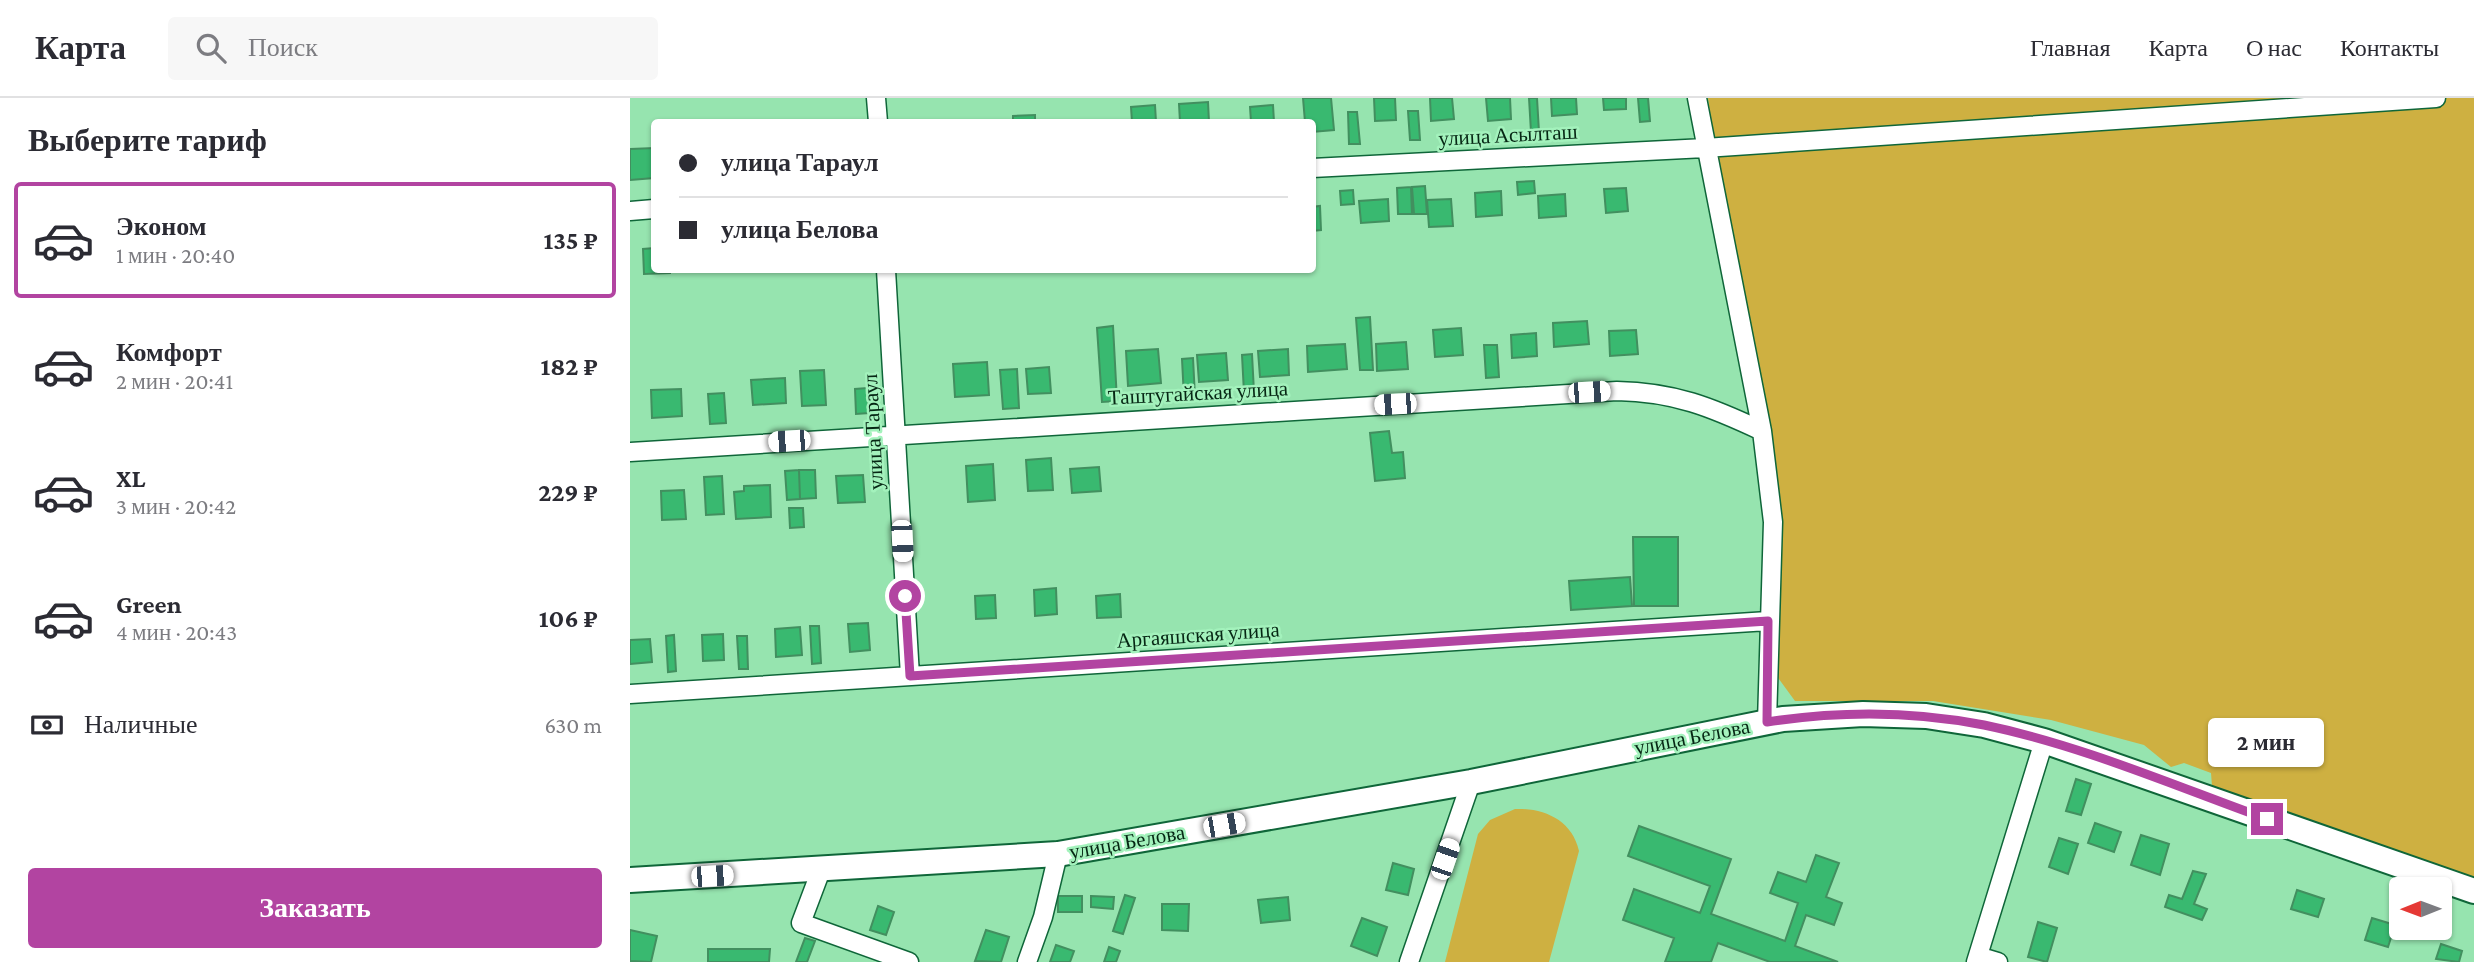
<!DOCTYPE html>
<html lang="ru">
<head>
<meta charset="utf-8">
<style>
	:root { --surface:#fff; --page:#f7f7f7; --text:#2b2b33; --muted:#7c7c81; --line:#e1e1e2; --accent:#b244a1 }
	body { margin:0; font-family:"Crimson Pro",serif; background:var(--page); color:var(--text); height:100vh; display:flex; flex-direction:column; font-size:26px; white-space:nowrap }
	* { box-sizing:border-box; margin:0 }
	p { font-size:23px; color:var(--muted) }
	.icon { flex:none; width:38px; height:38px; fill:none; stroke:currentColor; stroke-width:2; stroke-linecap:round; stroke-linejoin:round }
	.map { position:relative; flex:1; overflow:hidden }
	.side { display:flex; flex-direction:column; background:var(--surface); width:630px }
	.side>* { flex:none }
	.hud { position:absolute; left:21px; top:21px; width:665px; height:154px; border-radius:7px; box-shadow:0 2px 5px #0004; display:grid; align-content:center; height:154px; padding:0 28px; background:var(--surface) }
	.needle { width:46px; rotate:269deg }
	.fabs { position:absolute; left:1759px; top:779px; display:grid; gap:14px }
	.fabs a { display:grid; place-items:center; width:63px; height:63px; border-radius:7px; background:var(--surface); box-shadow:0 2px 5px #0004; font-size:35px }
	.end { position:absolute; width:32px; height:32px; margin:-16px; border:9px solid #b244a1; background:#fff; box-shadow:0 0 0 4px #fff }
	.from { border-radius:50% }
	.bubble { position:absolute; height:49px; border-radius:7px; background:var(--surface); box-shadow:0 2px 5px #0004; font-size:23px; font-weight:700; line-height:49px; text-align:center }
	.car { position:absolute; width:21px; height:42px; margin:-21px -10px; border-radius:9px; box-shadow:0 0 5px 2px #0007; background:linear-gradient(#fff 24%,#345 0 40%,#fff 0 76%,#345 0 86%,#fff 0) }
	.hud b { display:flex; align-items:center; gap:24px; height:66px; font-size:26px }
	.hud b+b { border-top:2px solid var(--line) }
	.hud i { width:18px; height:18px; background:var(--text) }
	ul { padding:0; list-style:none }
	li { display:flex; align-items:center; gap:21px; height:116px; margin:0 14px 10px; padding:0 14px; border:4px solid transparent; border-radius:7px }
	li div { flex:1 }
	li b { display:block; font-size:26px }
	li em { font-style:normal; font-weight:700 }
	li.selected { border-color:var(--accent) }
	li>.icon { width:63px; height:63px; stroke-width:1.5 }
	h2 { padding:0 28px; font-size:32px; line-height:84px }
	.pay { display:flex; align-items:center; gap:18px; height:77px; padding:0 28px; font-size:26px }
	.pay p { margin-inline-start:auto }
	.action { display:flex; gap:14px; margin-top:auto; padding:14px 28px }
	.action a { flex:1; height:80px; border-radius:7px; background:var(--accent); color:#fff; font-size:28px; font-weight:700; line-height:80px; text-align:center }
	header { display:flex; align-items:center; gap:42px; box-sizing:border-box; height:98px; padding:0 35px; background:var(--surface); border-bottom:2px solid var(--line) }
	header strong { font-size:33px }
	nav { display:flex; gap:38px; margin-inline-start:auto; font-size:24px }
	.search { width:490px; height:63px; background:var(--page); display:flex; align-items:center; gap:18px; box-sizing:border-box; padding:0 24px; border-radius:7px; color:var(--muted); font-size:26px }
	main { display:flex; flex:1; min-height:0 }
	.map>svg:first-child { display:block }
</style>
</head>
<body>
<header>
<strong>Карта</strong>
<div class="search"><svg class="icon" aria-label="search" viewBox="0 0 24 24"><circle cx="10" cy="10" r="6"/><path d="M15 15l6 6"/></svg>Поиск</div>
<nav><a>Главная</a><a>Карта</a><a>О нас</a><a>Контакты</a></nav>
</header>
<main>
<section class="side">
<h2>Выберите тариф</h2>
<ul>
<li class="selected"><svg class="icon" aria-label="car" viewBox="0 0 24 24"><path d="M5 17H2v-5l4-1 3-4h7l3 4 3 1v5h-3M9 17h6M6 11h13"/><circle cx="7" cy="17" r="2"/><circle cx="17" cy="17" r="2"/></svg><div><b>Эконом</b><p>1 мин · 20:40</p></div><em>135 ₽</em></li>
<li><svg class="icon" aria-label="car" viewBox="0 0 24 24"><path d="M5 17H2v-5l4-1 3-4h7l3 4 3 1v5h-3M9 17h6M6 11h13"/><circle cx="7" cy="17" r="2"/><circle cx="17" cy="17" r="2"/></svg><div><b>Комфорт</b><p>2 мин · 20:41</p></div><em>182 ₽</em></li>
<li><svg class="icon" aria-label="car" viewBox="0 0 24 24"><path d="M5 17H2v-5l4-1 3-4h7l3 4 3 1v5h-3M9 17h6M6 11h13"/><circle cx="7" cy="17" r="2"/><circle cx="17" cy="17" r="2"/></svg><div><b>XL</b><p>3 мин · 20:42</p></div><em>229 ₽</em></li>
<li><svg class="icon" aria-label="car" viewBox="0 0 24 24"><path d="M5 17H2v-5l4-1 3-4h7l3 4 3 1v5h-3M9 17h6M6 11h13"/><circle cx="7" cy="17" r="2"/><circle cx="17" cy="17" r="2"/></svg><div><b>Green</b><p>4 мин · 20:43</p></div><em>106 ₽</em></li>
</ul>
<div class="pay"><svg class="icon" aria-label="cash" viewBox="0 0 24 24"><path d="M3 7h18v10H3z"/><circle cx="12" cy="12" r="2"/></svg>Наличные<p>630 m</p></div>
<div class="action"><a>Заказать</a></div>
</section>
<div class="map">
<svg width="1844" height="864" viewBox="0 0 1844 864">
	<rect width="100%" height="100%" fill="#96e4af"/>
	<path fill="#ceb041" d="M1078 0H1844V781L1582 688 1581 675 1554 665 1541 669 1514 647 1421 622 1303 603H1165L1143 573 1134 416Z
		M885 711C914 710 942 722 949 753L919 864H815L848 736 860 722Z"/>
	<path fill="#39b970" stroke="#428f5f" stroke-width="2" d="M673 0H701L704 32 682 34V24H675Z
		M744 0H765L766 22 745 23Z
		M800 0H822L824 21 801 23Z
		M856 0H880L881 21 858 23Z
		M899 0H907L909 34H901Z
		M921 0H946L947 16 922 18Z
		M973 0H996V11L974 12Z
		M1008 0H1018L1020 23 1010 24Z
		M578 4 579 24H550L549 6Z
		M525 7 526 24H502L501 9Z
		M643 7 644 24H621L620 9Z
		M778 13H788L790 42H780Z
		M718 14H727L730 46H719Z
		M405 17V24H383V18Z
		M24 50V80L0 82V51Z
		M904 83 905 95 888 97 887 84Z
		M795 88 797 116H784L782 89Z
		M781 89 782 116H768L767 90Z
		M996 90 998 113 976 115 974 91Z
		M723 92 724 106 711 107 710 93Z
		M871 93 872 117 846 119 845 95Z
		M935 96 936 118 909 120 908 98Z
		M758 101 759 123 731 125 729 103Z
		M821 101 823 128 799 129 797 102Z
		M690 108 691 132 682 133V109Z
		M24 150V172H40V175L14 176 13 151Z
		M740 219 743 272H730L726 220Z
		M957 223 959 246 924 249 923 225Z
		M483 228 487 303 472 304 467 230Z
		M831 230 833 257 805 259 803 232Z
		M1006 232 1008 256 980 258 979 233Z
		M906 235 907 258 882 260 881 237Z
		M776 244 778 271 747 273 746 246Z
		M715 246 717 271 678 274 677 248Z
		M854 247H867L869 279 856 280Z
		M528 251 531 285 498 288 496 253Z
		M658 251 659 277 630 279 628 253Z
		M596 255 598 282 569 284 567 257Z
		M622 256 624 294 614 295 612 257Z
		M563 260 565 299 554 300 552 261Z
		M357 264 359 297 325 299 323 266Z
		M419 269 421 295 398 296 396 271Z
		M387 271 389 310 373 311 370 272Z
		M194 272 196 307 172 308 170 273Z
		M155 280 156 305 123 307 121 282Z
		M237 290 239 315 226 316 225 291Z
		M51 291 52 318 22 320 21 292Z
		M94 295 96 325 80 326 78 296Z
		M759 333 762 355 773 354 775 380 745 383 740 335Z
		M421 360 423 392 398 393 396 362Z
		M363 366 365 402 338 404 336 368Z
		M469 369 471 393 442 395 440 371Z
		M169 372H185L186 400 170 401Z
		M169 372 170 401 157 402 155 373Z
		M233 377 235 404 208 405 206 378Z
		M92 378 94 416 76 417 74 379Z
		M140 387 141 419 106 421 104 394 114 393V388Z
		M54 392 56 421 32 422 31 393Z
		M159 410H173L174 429 160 430Z
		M1003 439H1048V508H1004Z
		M1000 479 1002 508 941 512 939 483Z
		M426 490 427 516 405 518 404 492Z
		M490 496 491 519 467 520 466 498Z
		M365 497 366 520 346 521 345 498Z
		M238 525 240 552 220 554 218 526Z
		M180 528H189L191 565 182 566Z
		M170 529 172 557 146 559 145 531Z
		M93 536 94 562 73 563 72 537Z
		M44 537 46 573 38 574 36 538Z
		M107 538H117L118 571H109Z
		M20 541 22 564 0 566V542Z
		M1446 681 1461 686 1451 717 1436 713Z
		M1465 725 1491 734 1484 754 1458 745Z
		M1009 728 1101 761 1081 816 1155 843 1168 805 1140 795 1148 774 1176 784 1186 757 1209 765 1196 799 1212 805 1204 827 1176 817 1165 848 1208 864H1140L1088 845 1081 864H1035L1044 840 993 822 1004 791 1070 815 1080 788 998 758Z
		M1511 737 1539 746 1530 777 1501 767Z
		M1429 740 1448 746 1438 776 1419 769Z
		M763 765 784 771 778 797 756 792Z
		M1563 773 1576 776 1564 806 1577 811 1572 822 1535 809 1539 797 1552 801Z
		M1667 792 1694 801 1688 819 1661 811Z
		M495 797 505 800 493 836 483 833Z
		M428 798H452V814H428Z
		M461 798 484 799 483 811 461 809Z
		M658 799 660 822 631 825 628 802Z
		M532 806H559L558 833 532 832Z
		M248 808 264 814 256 837 240 832Z
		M732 820 757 829 747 858 721 848Z
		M1742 820 1765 827 1758 849 1735 842Z
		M1408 824 1427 830 1417 864 1398 859Z
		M0 832 27 838 21 864 0 863Z
		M356 832 379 839 371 864 345 863Z
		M175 840 185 843 177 864H166Z
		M1811 846 1832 853 1829 864 1806 861Z
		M426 847 444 853 440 864H420Z
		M479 849 490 853 486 864H474Z
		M78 851H140L139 864H78Z"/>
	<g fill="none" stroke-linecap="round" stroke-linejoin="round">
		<defs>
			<path id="minor" d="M246 0 248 24
				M1067 0 1132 333 1143 424 1137 624
				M682 70 1075 50 1806 0
				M0 113 24 111
				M256 172 280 578
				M0 354 987 293C1044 294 1081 309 1132 333
				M0 596 1138 523
				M191 772 171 825 279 864
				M1348 858 1368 864
				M397 864 413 819 428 756
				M779 864 841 684
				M1346 864 1414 643"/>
			<path id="secondary" d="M0 782 428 756 841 684 1153 621 1233 616 1296 618 1354 627 1414 643 1844 793"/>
		</defs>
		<use href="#minor" stroke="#0f6639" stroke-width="21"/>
		<use href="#secondary" stroke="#0f6639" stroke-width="28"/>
		<use href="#minor" stroke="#fff" stroke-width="18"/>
		<use href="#secondary" stroke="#fff" stroke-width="24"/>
	</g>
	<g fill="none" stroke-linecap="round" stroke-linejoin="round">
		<path stroke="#b244a1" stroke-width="9" d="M275 498 280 578 1138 523 1137 624C1208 613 1283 613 1354 627 1451 647 1545 688 1637 721"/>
	</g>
	<g text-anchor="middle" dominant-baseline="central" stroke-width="5" stroke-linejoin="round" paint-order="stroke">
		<g font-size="21" fill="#062714" stroke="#a3f2bc">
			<text transform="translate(878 37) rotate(-3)">улица Асылташ</text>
			<text transform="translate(568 295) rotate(-3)">Таштугайская улица</text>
			<text transform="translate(243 334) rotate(-93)">улица Тараул</text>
			<text transform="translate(568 537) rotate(-4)">Аргаяшская улица</text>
			<text transform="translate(1062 639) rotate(-11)">улица Белова</text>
			<text transform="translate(497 744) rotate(-10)">улица Белова</text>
		</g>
	</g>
</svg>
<div class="fabs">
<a><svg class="needle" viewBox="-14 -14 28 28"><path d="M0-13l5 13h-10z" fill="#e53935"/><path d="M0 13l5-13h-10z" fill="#7c7c81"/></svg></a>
</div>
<i class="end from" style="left:275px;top:498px"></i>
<i class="end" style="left:1637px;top:721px"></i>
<div class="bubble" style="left:1578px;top:620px;width:116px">2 мин</div>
<i class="car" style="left:959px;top:294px;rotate:87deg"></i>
<i class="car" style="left:765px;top:306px;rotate:267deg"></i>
<i class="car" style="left:159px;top:343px;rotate:266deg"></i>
<i class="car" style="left:272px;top:443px;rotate:177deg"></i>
<i class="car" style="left:594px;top:727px;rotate:80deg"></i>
<i class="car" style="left:815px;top:761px;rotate:19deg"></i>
<i class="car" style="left:82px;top:778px;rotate:87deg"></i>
<div class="hud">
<b><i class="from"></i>улица Тараул</b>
<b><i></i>улица Белова</b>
</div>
</div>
</main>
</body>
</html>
